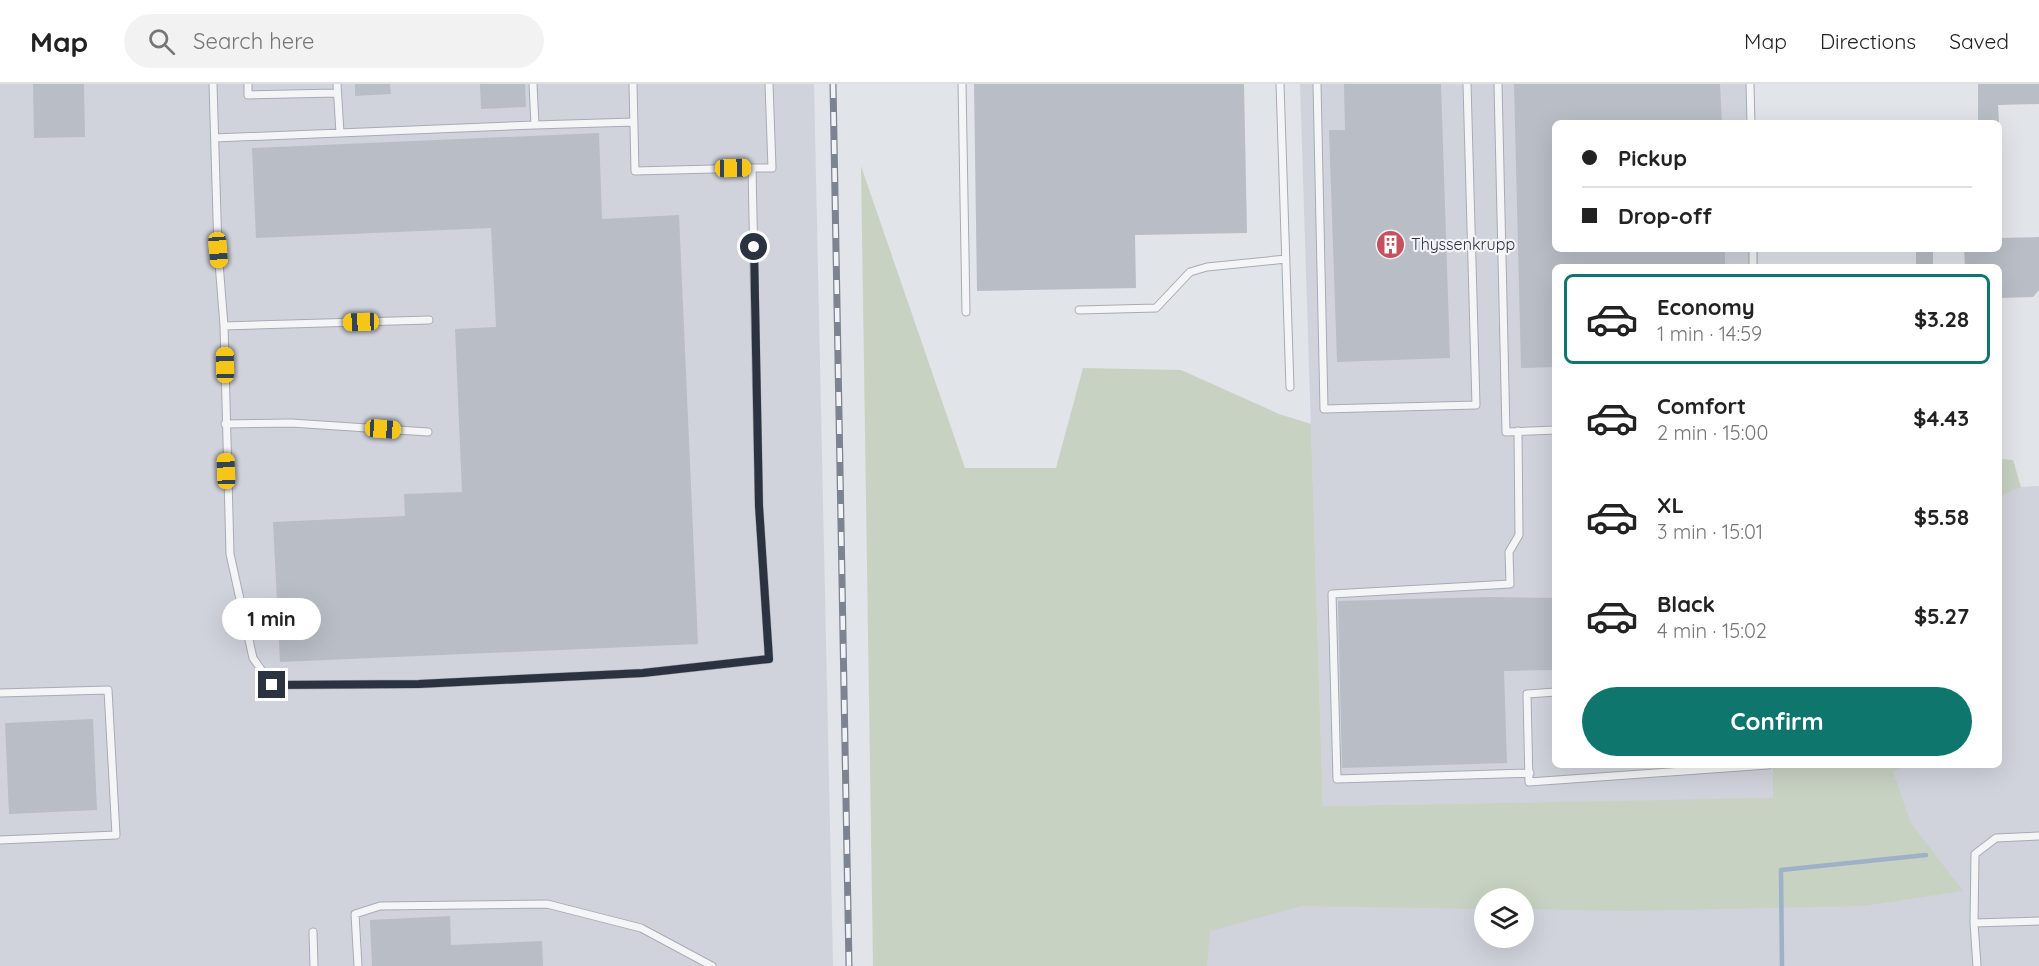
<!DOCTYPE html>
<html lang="en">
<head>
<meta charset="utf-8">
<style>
	:root { --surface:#fff; --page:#f2f2f2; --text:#222; --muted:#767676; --line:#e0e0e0; --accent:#0f766e }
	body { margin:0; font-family:Quicksand,sans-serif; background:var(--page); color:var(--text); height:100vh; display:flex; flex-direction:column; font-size:22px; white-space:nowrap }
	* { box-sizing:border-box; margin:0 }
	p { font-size:20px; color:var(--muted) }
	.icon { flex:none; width:33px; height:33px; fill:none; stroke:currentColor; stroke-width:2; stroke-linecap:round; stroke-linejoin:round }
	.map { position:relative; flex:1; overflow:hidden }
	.sheet { position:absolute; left:1552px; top:180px; width:450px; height:504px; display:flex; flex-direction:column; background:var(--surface); border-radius:9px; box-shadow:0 6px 24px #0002 }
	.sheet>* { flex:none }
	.hud { position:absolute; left:1552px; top:36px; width:450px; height:132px; border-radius:9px; box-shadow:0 6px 24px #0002; display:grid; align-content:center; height:132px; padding:0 30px; background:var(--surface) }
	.buttons { position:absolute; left:1474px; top:804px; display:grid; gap:12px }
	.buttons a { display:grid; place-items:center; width:60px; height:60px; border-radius:50%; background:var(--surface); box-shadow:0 6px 24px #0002; font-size:30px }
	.end { position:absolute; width:27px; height:27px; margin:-14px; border:8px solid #2b3240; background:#fff; box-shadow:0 0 0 3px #fff }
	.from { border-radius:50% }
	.bubble { position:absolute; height:42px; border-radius:21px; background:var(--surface); box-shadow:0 6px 24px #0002; font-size:20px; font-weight:700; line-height:42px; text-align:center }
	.car { position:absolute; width:18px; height:36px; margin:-18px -9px; border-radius:8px; box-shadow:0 0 4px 2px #0007; background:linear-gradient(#f5c518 24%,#345 0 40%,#f5c518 0 76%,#345 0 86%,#f5c518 0) }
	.hud b { display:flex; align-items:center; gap:21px; height:57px; font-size:22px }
	.hud b+b { border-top:2px solid var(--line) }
	.hud i { width:15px; height:15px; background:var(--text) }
	ul { padding:10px 0 0; list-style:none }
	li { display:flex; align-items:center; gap:18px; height:90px; margin:0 12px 9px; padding:0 18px; border:3px solid transparent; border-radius:9px }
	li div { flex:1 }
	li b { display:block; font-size:22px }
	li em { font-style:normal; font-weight:700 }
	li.on { border-color:var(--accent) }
	li>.icon { width:54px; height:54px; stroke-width:1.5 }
	.button { display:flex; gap:12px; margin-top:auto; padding:12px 30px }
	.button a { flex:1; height:69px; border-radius:36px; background:var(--accent); color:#fff; font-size:24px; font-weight:700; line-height:69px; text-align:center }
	header { display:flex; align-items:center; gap:36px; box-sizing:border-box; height:84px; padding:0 30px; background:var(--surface); border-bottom:2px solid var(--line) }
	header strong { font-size:28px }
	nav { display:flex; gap:33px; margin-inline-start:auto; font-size:21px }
	.search { width:420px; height:54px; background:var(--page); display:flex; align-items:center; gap:15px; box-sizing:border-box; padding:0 21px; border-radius:33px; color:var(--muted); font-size:22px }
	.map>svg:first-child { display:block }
</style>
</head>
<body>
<header>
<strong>Map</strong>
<div class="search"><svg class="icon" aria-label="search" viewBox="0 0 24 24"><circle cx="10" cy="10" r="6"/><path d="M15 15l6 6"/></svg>Search here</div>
<nav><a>Map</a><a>Directions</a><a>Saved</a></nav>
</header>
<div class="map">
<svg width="2039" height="882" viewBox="0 0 2039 882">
	<rect width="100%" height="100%" fill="#e1e4e9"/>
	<path fill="#d0d3db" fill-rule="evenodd" d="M0 0H814L833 882H0Z
		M1300 0H1753L1754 39H1556V165H1758V183H1556V681H2000V404L2039 402V882H1076L1696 716 1323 722ZM1485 814H1524V854H1485Z"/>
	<path fill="#c7d2c3" d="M861 82 965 384H1056L1083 284 1181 286 1279 330 1311 340 1323 722 1773 714V681H1905L1893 688 1911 739 1963 807 1863 822 1629 827 1524 825V814H1485V825L1302 822 1210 847 1207 882H873Z
		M2000 375 2013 376 2021 403 2000 412Z"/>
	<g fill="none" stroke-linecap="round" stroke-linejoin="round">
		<path stroke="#9fb1c6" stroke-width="4.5" d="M1782 882 1781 786 1926 771"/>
	</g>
	<path fill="#b9bdc5" d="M33 0H84L85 53 34 54Z
		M355 0H390L391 10 355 12Z
		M480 0H525L526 23 481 25Z
		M974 0H1244L1247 149 1135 151 1136 204 977 207Z
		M1344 0H1441L1450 274 1337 278 1329 46H1345Z
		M1514 0H1720L1722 39H1556V165H1725V183H1556V283L1521 284Z
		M1978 0H2039V20L1998 21 1999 39H1978Z
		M599 49 602 135 679 131 698 560 280 578 273 438 405 432 404 410 462 408 455 245 496 243 491 144 256 154 252 64Z
		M2039 153V206L2033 213 2000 214V183H1965L1964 165H2000V154Z
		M1916 165H1933V183H1916Z
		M1489 513 1556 514V586L1504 587 1507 679 1342 684 1338 517Z
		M93 635 97 726 9 730 5 639Z
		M450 832 451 861 542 857 543 882H372L370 836Z"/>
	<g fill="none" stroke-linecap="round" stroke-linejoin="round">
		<defs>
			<path id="lane" d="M213 0 218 166 224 242 429 236
				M248 0V11L337 9
				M337 0 340 49
				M533 0 535 41 634 38
				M962 0 966 228
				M1280 0 1290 303
				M1317 0 1324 325 1476 321 1467 0
				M1498 0 1506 348 1556 346
				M1750 0 1751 39
				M215 54 535 41
				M752 84H772L769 0
				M1753 165V183
				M1079 226 1156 224 1190 188 1207 183 1286 175
				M224 242 230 470 253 574 272 601 419 600 643 589 769 575 759 422 752 84 635 87 633 0
				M225 340 291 339 428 348
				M1518 347 1519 451 1509 468 1510 500 1332 510 1337 695 1530 689
				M1556 608 1527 610 1529 698 1768 681
				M0 609 108 606 116 751 0 756
				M1974 839 2039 837
				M313 848 314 882
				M358 882 355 830 380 822 547 820 641 844 712 882
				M1977 882 1974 839 1975 770 1996 754 2039 752"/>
		</defs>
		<use href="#lane" stroke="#a7abb3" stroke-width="9"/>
		<use href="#lane" stroke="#f4f5f7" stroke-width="7"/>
		<defs>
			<path id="rail" d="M833 0 849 882"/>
		</defs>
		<use href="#rail" stroke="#7c8491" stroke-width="7"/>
		<use href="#rail" stroke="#f1f3f6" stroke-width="4.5" stroke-dasharray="14" stroke-linecap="butt"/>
	</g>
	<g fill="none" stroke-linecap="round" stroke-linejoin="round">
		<path stroke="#2b3240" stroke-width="8" d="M272 601 419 600 643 589 769 575 759 422 754 163"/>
	</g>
	<defs>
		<symbol id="building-disc" viewBox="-11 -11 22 22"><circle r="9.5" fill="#c5505e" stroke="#f1f3f6"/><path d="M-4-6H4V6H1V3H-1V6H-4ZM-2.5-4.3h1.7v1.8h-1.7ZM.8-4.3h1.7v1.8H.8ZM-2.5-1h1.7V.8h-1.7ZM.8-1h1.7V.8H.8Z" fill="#fff"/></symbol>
	</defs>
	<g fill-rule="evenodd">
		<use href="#building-disc" x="1374" y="144" width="33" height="33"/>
	</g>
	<g text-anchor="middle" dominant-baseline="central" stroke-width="4.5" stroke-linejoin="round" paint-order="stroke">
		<g font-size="16" fill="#2b3240" stroke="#f1f3f6" text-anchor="start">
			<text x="1411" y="160">Thyssenkrupp</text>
		</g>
	</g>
</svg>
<div class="buttons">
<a><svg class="icon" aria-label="layers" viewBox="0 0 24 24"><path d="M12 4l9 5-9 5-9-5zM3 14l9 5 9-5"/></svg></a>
</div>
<i class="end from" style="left:754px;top:163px"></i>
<i class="end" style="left:272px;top:601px"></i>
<div class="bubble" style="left:222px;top:514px;width:99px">1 min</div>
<i class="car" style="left:733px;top:84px;rotate:89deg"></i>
<i class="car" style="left:218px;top:166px;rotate:175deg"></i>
<i class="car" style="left:361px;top:238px;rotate:268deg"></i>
<i class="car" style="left:225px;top:281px;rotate:359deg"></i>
<i class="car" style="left:383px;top:345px;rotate:94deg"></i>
<i class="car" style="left:226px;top:387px;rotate:358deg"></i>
<div class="hud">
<b><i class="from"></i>Pickup</b>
<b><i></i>Drop-off</b>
</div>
<section class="sheet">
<ul>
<li class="on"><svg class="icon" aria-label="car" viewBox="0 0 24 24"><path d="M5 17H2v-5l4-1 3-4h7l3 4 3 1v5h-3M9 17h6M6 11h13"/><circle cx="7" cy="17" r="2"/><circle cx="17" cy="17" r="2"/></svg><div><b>Economy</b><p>1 min · 14:59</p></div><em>$3.28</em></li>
<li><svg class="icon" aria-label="car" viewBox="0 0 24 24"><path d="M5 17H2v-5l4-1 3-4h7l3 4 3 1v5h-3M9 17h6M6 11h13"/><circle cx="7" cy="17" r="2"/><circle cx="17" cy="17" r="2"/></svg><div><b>Comfort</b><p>2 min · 15:00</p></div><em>$4.43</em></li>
<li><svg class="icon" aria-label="car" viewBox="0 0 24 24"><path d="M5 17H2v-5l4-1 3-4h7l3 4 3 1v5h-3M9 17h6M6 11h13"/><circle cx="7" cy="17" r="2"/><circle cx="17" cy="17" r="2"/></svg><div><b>XL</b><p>3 min · 15:01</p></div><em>$5.58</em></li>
<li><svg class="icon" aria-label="car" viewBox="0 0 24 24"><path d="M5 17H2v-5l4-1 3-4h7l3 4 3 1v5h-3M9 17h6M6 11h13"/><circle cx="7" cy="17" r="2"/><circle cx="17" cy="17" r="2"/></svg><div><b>Black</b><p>4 min · 15:02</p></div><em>$5.27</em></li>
</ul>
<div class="button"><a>Confirm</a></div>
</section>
</div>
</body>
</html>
